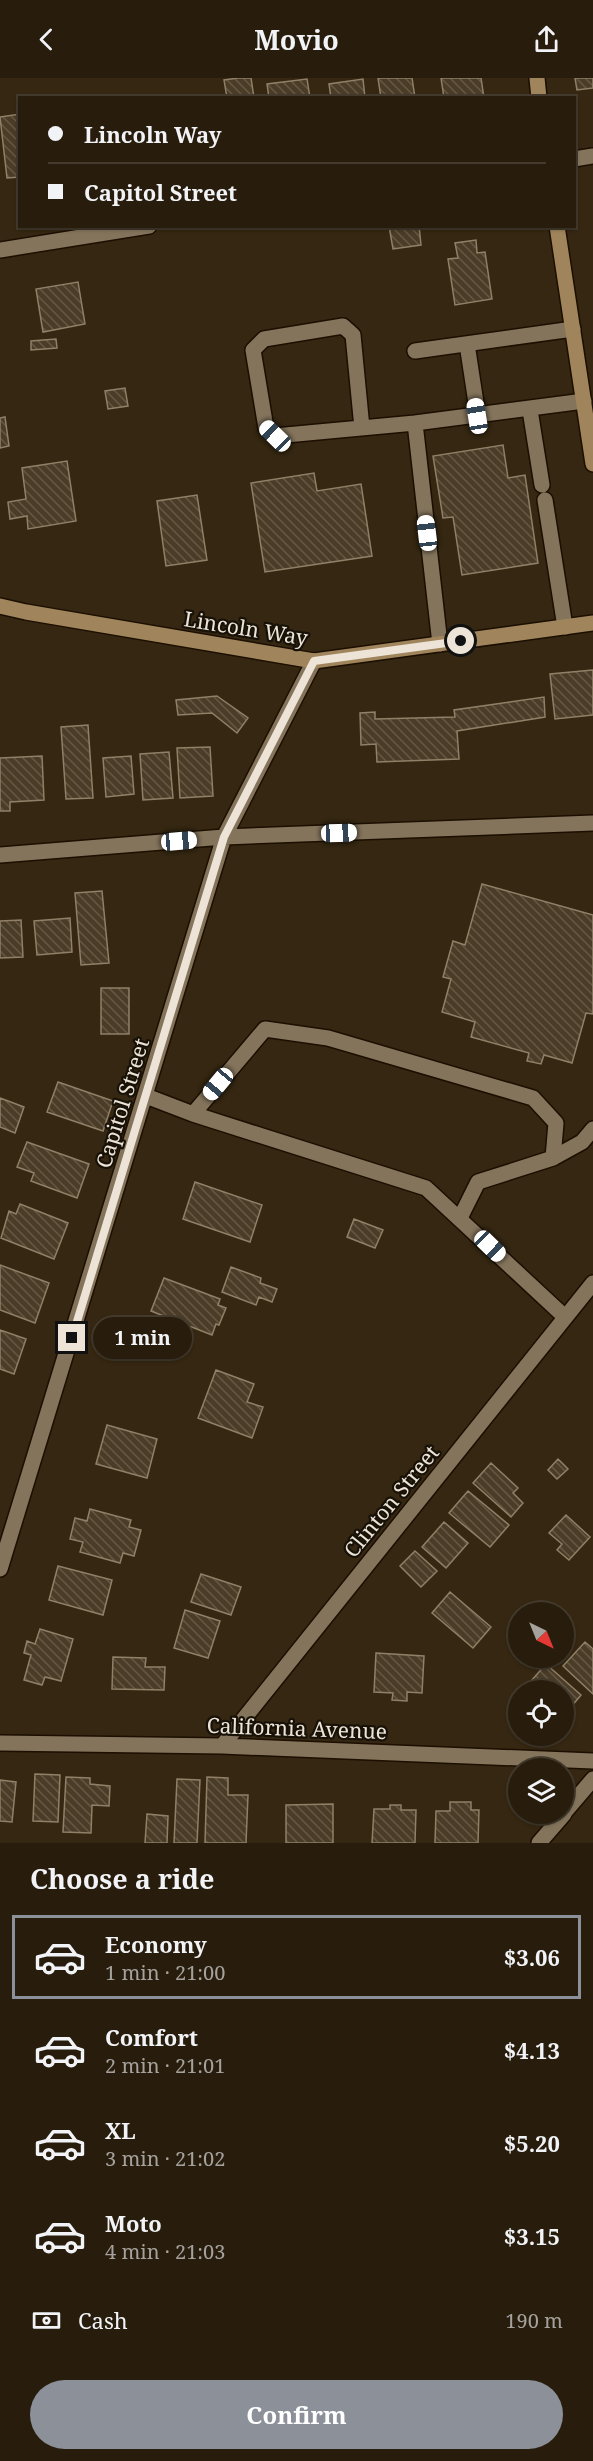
<!DOCTYPE html>
<html lang="en">
<head>
<meta charset="utf-8">
<style>
	:root { --surface:#281d0d; --page:#302616; --text:#f1f3f6; --muted:#a5a29d; --line:#443b2e; --accent:#8c9099 }
	body { margin:0; font-family:"Noto Serif",serif; background:var(--page); color:var(--text); height:100vh; display:flex; flex-direction:column; font-size:22px; white-space:nowrap }
	* { box-sizing:border-box; margin:0 }
	p { font-size:20px; color:var(--muted) }
	.icon { flex:none; width:33px; height:33px; fill:none; stroke:currentColor; stroke-width:2; stroke-linecap:round; stroke-linejoin:round }
	.map { position:relative; height:1765px; overflow:hidden }
	.drawer { display:flex; flex-direction:column; background:var(--surface); flex:1 }
	.drawer>* { flex:none }
	.guide { position:absolute; left:18px; top:18px; width:558px; height:132px; border-radius:0px; box-shadow:0 2px 4px #0004,0 0 0 2px var(--line); display:grid; align-content:center; height:132px; padding:0 30px; background:var(--surface) }
	.needle { width:39px; rotate:137deg }
	.fabs { position:absolute; left:508px; top:1524px; display:grid; gap:12px }
	.fabs a { display:grid; place-items:center; width:66px; height:66px; border-radius:50%; background:var(--surface); box-shadow:0 2px 4px #0004,0 0 0 2px var(--line); font-size:30px }
	.end { position:absolute; width:27px; height:27px; margin:-14px; border:8px solid #ede4d7; background:#111; box-shadow:0 0 0 3px #111 }
	.from { border-radius:50% }
	.bubble { position:absolute; height:42px; border-radius:21px; background:var(--surface); box-shadow:0 2px 4px #0004,0 0 0 2px var(--line); font-size:20px; font-weight:700; line-height:42px; text-align:center }
	.car { position:absolute; width:18px; height:36px; margin:-18px -9px; border-radius:8px; box-shadow:0 0 4px 2px #0007; background:linear-gradient(#fff 24%,#345 0 40%,#fff 0 76%,#345 0 86%,#fff 0) }
	.guide b { display:flex; align-items:center; gap:21px; height:57px; font-size:22px }
	.guide b+b { border-top:2px solid var(--line) }
	.guide i { width:15px; height:15px; background:var(--text) }
	ul { padding:0; list-style:none }
	li { display:flex; align-items:center; gap:18px; height:84px; margin:0 12px 9px; padding:0 18px; border:3px solid transparent; border-radius:0px }
	li div { flex:1 }
	li b { display:block; font-size:22px }
	li em { font-style:normal; font-weight:700 }
	li.on { border-color:var(--accent) }
	li>.icon { width:54px; height:54px; stroke-width:1.5 }
	h2 { padding:0 30px; font-size:27px; line-height:72px }
	.pay { display:flex; align-items:center; gap:15px; height:66px; padding:0 30px; font-size:22px }
	.pay p { margin-inline-start:auto }
	.primary-button { display:flex; gap:12px; margin-top:auto; padding:12px 30px }
	.primary-button a { flex:1; height:69px; border-radius:36px; background:var(--accent); color:#fff; font-size:24px; font-weight:700; line-height:69px; text-align:center }
	header { display:flex; justify-content:space-between; align-items:center; height:78px; padding:0 30px; background:var(--surface); font-size:27px; font-weight:700 }
	.map>svg:first-child { display:block }
</style>
</head>
<body>
<header><svg class="icon" aria-label="back" viewBox="0 0 24 24"><path d="M15 5l-7 7 7 7"/></svg>Movio<svg class="icon" aria-label="share" viewBox="0 0 24 24"><path d="M12 15V3M7 8l5-5 5 5M5 13v7h14v-7"/></svg></header>
<div class="map">
<svg width="593" height="1765" viewBox="0 0 593 1765">
	<defs>
		<pattern id="building-back-hatch" width="6" height="6" patternUnits="userSpaceOnUse" patternTransform="scale(1.5)"><rect width="6" height="6" fill="#4a3c26"/><path d="M-1 5l2 2M0 0l6 6M5-1l2 2" fill="none" stroke="#645845"/></pattern>
	</defs>
	<rect width="100%" height="100%" fill="#352711"/>
	<path fill="url(#building-back-hatch)" stroke="#908068" stroke-width="1.5" d="M238 0H251L254 20H227L224 2Z
		M378 0H412L415 20H381Z
		M441 0H481L484 20H444Z
		M575 0H593V10L577 12Z
		M307 1 310 20H269L267 6Z
		M363 1 365 20H331L329 6Z
		M20 36V99L7 100 0 39Z
		M389 148H419L421 167 393 171Z
		M476 162 477 175 485 174 492 221 455 227 448 181 458 180 455 165Z
		M78 204 85 246 43 254 36 211Z
		M56 261 57 270 31 272V263Z
		M125 310 128 328 108 331 105 313Z
		M5 339 9 368 0 370V340Z
		M503 367 508 400 525 397 538 485 462 497 453 439 443 440 433 378Z
		M67 383 76 443 28 451 27 438 10 441 8 424 26 421 22 390Z
		M314 395 317 413 361 406 372 478 265 494 251 405Z
		M197 417 207 482 166 488 157 423Z
		M593 592V637L555 641 550 596Z
		M217 618 248 640 237 655 212 635 178 637 176 622Z
		M544 619 545 639 457 653 459 681 377 684 376 666 361 667 360 635 375 634V641L455 639 454 632Z
		M88 647 93 720 66 721 61 649Z
		M210 669 213 718 180 720 177 670Z
		M169 674 173 720 143 722 140 676Z
		M42 678 44 722 10 724V733H0V680Z
		M131 678 134 716 106 719 103 680Z
		M482 806 593 837V936L586 935 572 985 544 977 541 986 527 983 529 975 471 959 475 944 442 934 451 901 443 899 453 863 465 867Z
		M102 813 109 885 81 887 75 815Z
		M70 840 72 874 37 877 34 843Z
		M21 842 23 879 0 880V843Z
		M101 910H129V956H101Z
		M58 1004 113 1023 103 1053 47 1034Z
		M0 1020 24 1029 15 1055 0 1049Z
		M27 1064 89 1086 77 1120 31 1103 34 1095 17 1089Z
		M195 1104 262 1127 250 1164 183 1141Z
		M20 1126 68 1145 54 1181 1 1160 9 1133 16 1136Z
		M354 1141 383 1152 375 1170 347 1159Z
		M0 1187 49 1205 35 1245 0 1232Z
		M231 1189 261 1200 260 1205 277 1211 272 1224 259 1219 256 1227 222 1214Z
		M164 1200 220 1221 218 1227 226 1230 219 1247 216 1246 212 1257 151 1233Z
		M0 1252 26 1261 14 1296 0 1291Z
		M216 1292 254 1306 247 1324 263 1329 252 1360 198 1340Z
		M107 1347 157 1361 147 1400 96 1386Z
		M558 1381 568 1391 557 1401 548 1392Z
		M491 1385 518 1410 513 1415 523 1425 511 1439 473 1405Z
		M468 1413 509 1447 490 1469 449 1435Z
		M90 1431 131 1442 129 1449 141 1452 134 1478 123 1475 120 1485 80 1474 83 1464 70 1461 75 1440 87 1443Z
		M566 1437 590 1459 569 1482 557 1472 562 1466 549 1455Z
		M444 1444 468 1465 446 1490 422 1469Z
		M415 1473 437 1493 421 1509 400 1488Z
		M58 1488 112 1502 103 1537 49 1522Z
		M201 1496 241 1509 231 1537 191 1524Z
		M450 1514 491 1549 473 1570 432 1535Z
		M185 1532 220 1543 208 1580 174 1570Z
		M40 1551 73 1561 61 1603 45 1599 42 1607 24 1602 31 1577 24 1575 27 1563 35 1566Z
		M585 1564 593 1571V1616L563 1588Z
		M376 1575 424 1578 422 1615 407 1614V1623L392 1622 393 1615 374 1614Z
		M113 1579 146 1580 145 1589H165L164 1612 112 1611Z
		M546 1586 581 1617 565 1636 564 1612H535L539 1608 532 1602Z
		M35 1696 60 1697 58 1744 33 1743Z
		M66 1699 90 1700V1706L110 1708 109 1728 92 1727 91 1755 63 1754Z
		M207 1699 228 1700V1717H248L246 1765H205Z
		M177 1701 200 1702 197 1765H174Z
		M0 1702 16 1704 12 1744 0 1743Z
		M450 1724H471V1732H479L478 1765H435L436 1733H450Z
		M333 1726V1765H286V1727Z
		M390 1727H401V1732H416L415 1765H372L374 1731H390Z
		M147 1736 168 1738 167 1765H145Z"/>
	<g fill="none" stroke-linecap="round" stroke-linejoin="round">
		<defs>
			<path id="lane" d="M467 266 478 338
				M415 273 573 251
				M530 332 542 407
				M362 350 353 257 343 248 264 261 253 272 266 350 275 358 415 345
				M545 422 565 549
				M440 566 415 345 584 323
				M146 1018 193 1036 426 1110 565 1239
				M193 1036 265 951 328 960 533 1020 556 1045 553 1080 478 1104 460 1140
				M553 1080 582 1064 593 1051"/>
			<path id="street" d="M574 81 593 78
				M0 172 149 148
				M0 777 224 759 593 745
				M0 1491 224 759 314 583
				M0 1665 222 1668 593 1683
				M222 1668 593 1205
				M564 1735 593 1701
				M539 1765 564 1736"/>
			<path id="secondary" d="M537 0 539 20
				M557 148 593 386
				M0 528 26 534 314 583 593 545"/>
		</defs>
		<use href="#lane" stroke="#1c0f00" stroke-width="18"/>
		<use href="#street" stroke="#1c0f00" stroke-width="18"/>
		<use href="#secondary" stroke="#1c0f00" stroke-width="18"/>
		<use href="#lane" stroke="#84745c" stroke-width="15"/>
		<use href="#street" stroke="#84745c" stroke-width="15"/>
		<use href="#secondary" stroke="#a0855c" stroke-width="15"/>
	</g>
	<g fill="none" stroke-linecap="round" stroke-linejoin="round">
		<path stroke="#ede4d7" stroke-width="8" d="M72 1260 224 759 314 583 461 563"/>
	</g>
	<g text-anchor="middle" dominant-baseline="central" stroke-width="4.5" stroke-linejoin="round" paint-order="stroke">
		<g font-size="21" fill="#ede4d7" stroke="#171108">
			<text transform="translate(246 550) rotate(9)">Lincoln Way</text>
			<text transform="translate(122 1025) rotate(-73)">Capitol Street</text>
			<text transform="translate(391 1423) rotate(-51)">Clinton Street</text>
			<text transform="translate(297 1650) rotate(2)">California Avenue</text>
		</g>
	</g>
</svg>
<div class="fabs">
<a><svg class="needle" viewBox="-14 -14 28 28"><path d="M0-13l5 13h-10z" fill="#e53935"/><path d="M0 13l5-13h-10z" fill="#a5a29d"/></svg></a>
<a><svg class="icon" aria-label="locate" viewBox="0 0 24 24"><circle cx="12" cy="12" r="6"/><path d="M12 2v4M12 18v4M2 12h4M18 12h4"/></svg></a>
<a><svg class="icon" aria-label="layers" viewBox="0 0 24 24"><path d="M12 4l9 5-9 5-9-5zM3 14l9 5 9-5"/></svg></a>
</div>
<i class="end from" style="left:461px;top:563px"></i>
<i class="end" style="left:72px;top:1260px"></i>
<div class="bubble" style="left:93px;top:1239px;width:99px">1 min</div>
<i class="car" style="left:477px;top:338px;rotate:351deg"></i>
<i class="car" style="left:275px;top:358px;rotate:314deg"></i>
<i class="car" style="left:427px;top:455px;rotate:353deg"></i>
<i class="car" style="left:339px;top:755px;rotate:88deg"></i>
<i class="car" style="left:179px;top:763px;rotate:85deg"></i>
<i class="car" style="left:218px;top:1006px;rotate:220deg"></i>
<i class="car" style="left:490px;top:1168px;rotate:134deg"></i>
<div class="guide">
<b><i class="from"></i>Lincoln Way</b>
<b><i></i>Capitol Street</b>
</div>
</div>
<section class="drawer">
<h2>Choose a ride</h2>
<ul>
<li class="on"><svg class="icon" aria-label="car" viewBox="0 0 24 24"><path d="M5 17H2v-5l4-1 3-4h7l3 4 3 1v5h-3M9 17h6M6 11h13"/><circle cx="7" cy="17" r="2"/><circle cx="17" cy="17" r="2"/></svg><div><b>Economy</b><p>1 min · 21:00</p></div><em>$3.06</em></li>
<li><svg class="icon" aria-label="car" viewBox="0 0 24 24"><path d="M5 17H2v-5l4-1 3-4h7l3 4 3 1v5h-3M9 17h6M6 11h13"/><circle cx="7" cy="17" r="2"/><circle cx="17" cy="17" r="2"/></svg><div><b>Comfort</b><p>2 min · 21:01</p></div><em>$4.13</em></li>
<li><svg class="icon" aria-label="car" viewBox="0 0 24 24"><path d="M5 17H2v-5l4-1 3-4h7l3 4 3 1v5h-3M9 17h6M6 11h13"/><circle cx="7" cy="17" r="2"/><circle cx="17" cy="17" r="2"/></svg><div><b>XL</b><p>3 min · 21:02</p></div><em>$5.20</em></li>
<li><svg class="icon" aria-label="car" viewBox="0 0 24 24"><path d="M5 17H2v-5l4-1 3-4h7l3 4 3 1v5h-3M9 17h6M6 11h13"/><circle cx="7" cy="17" r="2"/><circle cx="17" cy="17" r="2"/></svg><div><b>Moto</b><p>4 min · 21:03</p></div><em>$3.15</em></li>
</ul>
<div class="pay"><svg class="icon" aria-label="cash" viewBox="0 0 24 24"><path d="M3 7h18v10H3z"/><circle cx="12" cy="12" r="2"/></svg>Cash<p>190 m</p></div>
<div class="primary-button"><a>Confirm</a></div>
</section>
</body>
</html>
